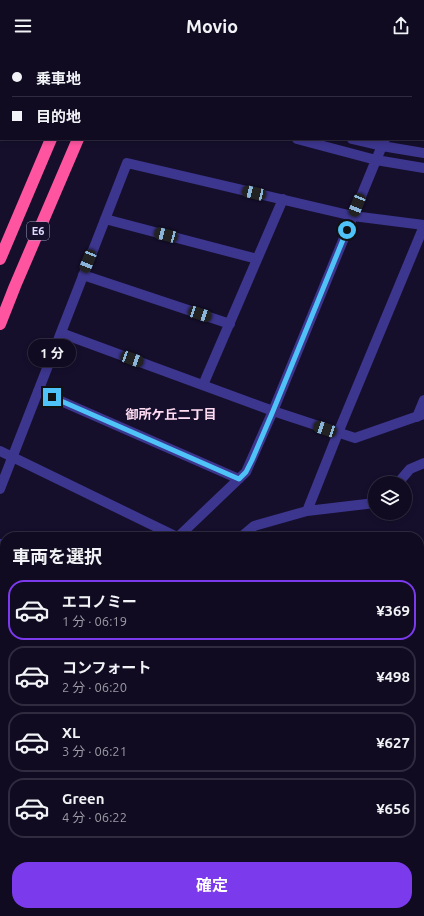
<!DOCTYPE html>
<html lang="ja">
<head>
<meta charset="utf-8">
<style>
	:root { --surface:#100b21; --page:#19142a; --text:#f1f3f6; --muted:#9c9ba5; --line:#302b3f; --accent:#7c3aed }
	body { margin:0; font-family:Ubuntu,"Noto Sans JP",sans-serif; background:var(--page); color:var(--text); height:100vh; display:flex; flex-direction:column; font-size:15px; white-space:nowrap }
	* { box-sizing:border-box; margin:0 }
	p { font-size:13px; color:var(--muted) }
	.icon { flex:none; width:22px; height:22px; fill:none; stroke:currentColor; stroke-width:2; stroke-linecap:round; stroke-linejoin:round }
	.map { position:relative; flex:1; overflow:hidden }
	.panel { position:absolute; left:0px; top:480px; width:424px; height:384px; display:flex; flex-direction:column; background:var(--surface); border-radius:16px 16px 0 0; box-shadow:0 2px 6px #0003,0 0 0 1px var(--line) }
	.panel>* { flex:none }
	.hud { position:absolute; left:0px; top:0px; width:424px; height:88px; box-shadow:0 2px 6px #0003,0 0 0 1px var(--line); display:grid; align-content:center; height:88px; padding:0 12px; background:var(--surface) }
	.controls { position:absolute; left:368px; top:424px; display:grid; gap:8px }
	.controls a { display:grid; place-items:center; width:44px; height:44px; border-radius:50%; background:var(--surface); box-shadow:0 2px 6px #0003,0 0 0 1px var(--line); font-size:20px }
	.end { position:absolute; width:18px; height:18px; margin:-9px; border:5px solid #4fc3f7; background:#111; box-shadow:0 0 0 2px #111 }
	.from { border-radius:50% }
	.bubble { position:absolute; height:28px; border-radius:14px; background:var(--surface); box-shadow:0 2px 6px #0003,0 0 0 1px var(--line); font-size:13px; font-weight:700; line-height:28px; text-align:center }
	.car { position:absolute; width:12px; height:24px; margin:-12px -6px; border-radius:5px; box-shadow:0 0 3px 1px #0007; background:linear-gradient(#222 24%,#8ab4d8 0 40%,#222 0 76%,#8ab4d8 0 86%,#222 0) }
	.hud b { display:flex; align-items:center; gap:14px; height:38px; font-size:15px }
	.hud b+b { border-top:1px solid var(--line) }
	.hud i { width:10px; height:10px; background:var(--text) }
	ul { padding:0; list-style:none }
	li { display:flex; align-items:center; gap:12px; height:60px; margin:0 8px 6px; padding:0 4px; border:2px solid var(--line); border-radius:16px }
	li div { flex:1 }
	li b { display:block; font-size:15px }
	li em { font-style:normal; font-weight:700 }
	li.current { border-color:var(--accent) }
	li>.icon { width:36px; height:36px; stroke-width:1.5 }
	h2 { padding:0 12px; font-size:18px; line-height:48px }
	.button { display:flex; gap:8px; margin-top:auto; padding:8px 12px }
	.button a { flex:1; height:46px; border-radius:16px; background:var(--accent); color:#fff; font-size:16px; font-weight:700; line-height:46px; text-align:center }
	header { display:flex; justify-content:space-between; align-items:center; height:52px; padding:0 12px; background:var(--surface); font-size:18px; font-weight:700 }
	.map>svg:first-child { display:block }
</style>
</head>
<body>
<header><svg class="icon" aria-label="menu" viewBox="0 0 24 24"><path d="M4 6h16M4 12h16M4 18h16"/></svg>Movio<svg class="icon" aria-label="share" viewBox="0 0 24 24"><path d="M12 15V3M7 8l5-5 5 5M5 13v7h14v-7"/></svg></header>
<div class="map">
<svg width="424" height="864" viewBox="0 0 424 864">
	<rect width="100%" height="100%" fill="#150f2c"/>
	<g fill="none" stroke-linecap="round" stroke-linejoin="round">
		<path stroke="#3d368f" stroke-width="10" d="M42 0 44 1
			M334 0 336 1
			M420 1V0
			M297 87 376 108 424 116
			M352 87 382 94 424 101
			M105 167 257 207
			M83 223 230 272
			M61 281 273 359 355 386 424 362
			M203 333 283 147
			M38 339 239 427
			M417 365 424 348
			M0 399 177 485
			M398 431 410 417 424 411
			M0 437 127 111 353 164 424 173
			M307 459 338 381 424 174
			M178 485 246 420 273 359 376 108 385 87
			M241 485 254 474 307 459 375 451
			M0 492 5 494
			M0 522 5 521
			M419 575 424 574
			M262 859 267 864"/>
		<path stroke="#ff55a1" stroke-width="12" d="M91 1V0
			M118 1V0
			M0 207 51 87
			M0 272 15 234 78 87"/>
	</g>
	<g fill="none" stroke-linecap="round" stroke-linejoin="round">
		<path stroke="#4fc3f7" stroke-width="5" d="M52 345 239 427 246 420 252 408 273 359 347 178"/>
	</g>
	<g text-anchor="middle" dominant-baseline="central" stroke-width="3.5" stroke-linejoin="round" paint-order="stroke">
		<rect fill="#150f2c" stroke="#a39dc0" stroke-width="1" x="27" y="170" width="22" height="18" rx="3"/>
		<g font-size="11" font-weight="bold" fill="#e0daff">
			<text x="38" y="179">E6</text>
		</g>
		<g font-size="13" font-weight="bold" fill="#ffdcf1" stroke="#150f2c">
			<text x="171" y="362">御所ケ丘二丁目</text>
		</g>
	</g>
</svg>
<div class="controls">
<a><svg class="icon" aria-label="layers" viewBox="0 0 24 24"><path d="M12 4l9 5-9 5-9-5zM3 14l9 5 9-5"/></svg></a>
</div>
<i class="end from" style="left:347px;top:178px"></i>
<i class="end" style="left:52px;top:345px"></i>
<div class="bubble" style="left:28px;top:287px;width:48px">1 分</div>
<i class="car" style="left:254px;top:141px;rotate:283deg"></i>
<i class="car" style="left:357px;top:153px;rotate:202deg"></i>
<i class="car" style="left:166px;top:183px;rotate:285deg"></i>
<i class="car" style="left:88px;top:209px;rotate:202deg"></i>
<i class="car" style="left:200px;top:262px;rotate:108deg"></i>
<i class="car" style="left:132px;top:307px;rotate:110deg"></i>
<i class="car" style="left:325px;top:377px;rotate:289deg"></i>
<div class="hud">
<b><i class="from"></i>乗車地</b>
<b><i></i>目的地</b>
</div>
<section class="panel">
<h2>車両を選択</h2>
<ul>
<li class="current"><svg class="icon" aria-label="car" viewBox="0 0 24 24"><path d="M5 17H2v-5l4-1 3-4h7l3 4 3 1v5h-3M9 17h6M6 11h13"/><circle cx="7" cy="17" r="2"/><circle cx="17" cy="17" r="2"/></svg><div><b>エコノミー</b><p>1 分 · 06:19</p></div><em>¥369</em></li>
<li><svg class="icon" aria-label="car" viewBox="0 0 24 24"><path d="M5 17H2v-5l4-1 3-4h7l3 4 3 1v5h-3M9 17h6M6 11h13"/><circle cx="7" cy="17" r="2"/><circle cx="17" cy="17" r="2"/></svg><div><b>コンフォート</b><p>2 分 · 06:20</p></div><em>¥498</em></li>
<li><svg class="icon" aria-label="car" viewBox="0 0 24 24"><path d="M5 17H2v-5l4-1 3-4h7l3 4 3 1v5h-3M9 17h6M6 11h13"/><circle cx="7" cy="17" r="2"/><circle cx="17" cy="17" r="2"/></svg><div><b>XL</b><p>3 分 · 06:21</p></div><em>¥627</em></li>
<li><svg class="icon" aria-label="car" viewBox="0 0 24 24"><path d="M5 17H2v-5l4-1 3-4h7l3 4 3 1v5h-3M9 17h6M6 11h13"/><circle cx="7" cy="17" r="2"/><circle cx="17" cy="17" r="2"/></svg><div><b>Green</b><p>4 分 · 06:22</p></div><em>¥656</em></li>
</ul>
<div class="button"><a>確定</a></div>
</section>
</div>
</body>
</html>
